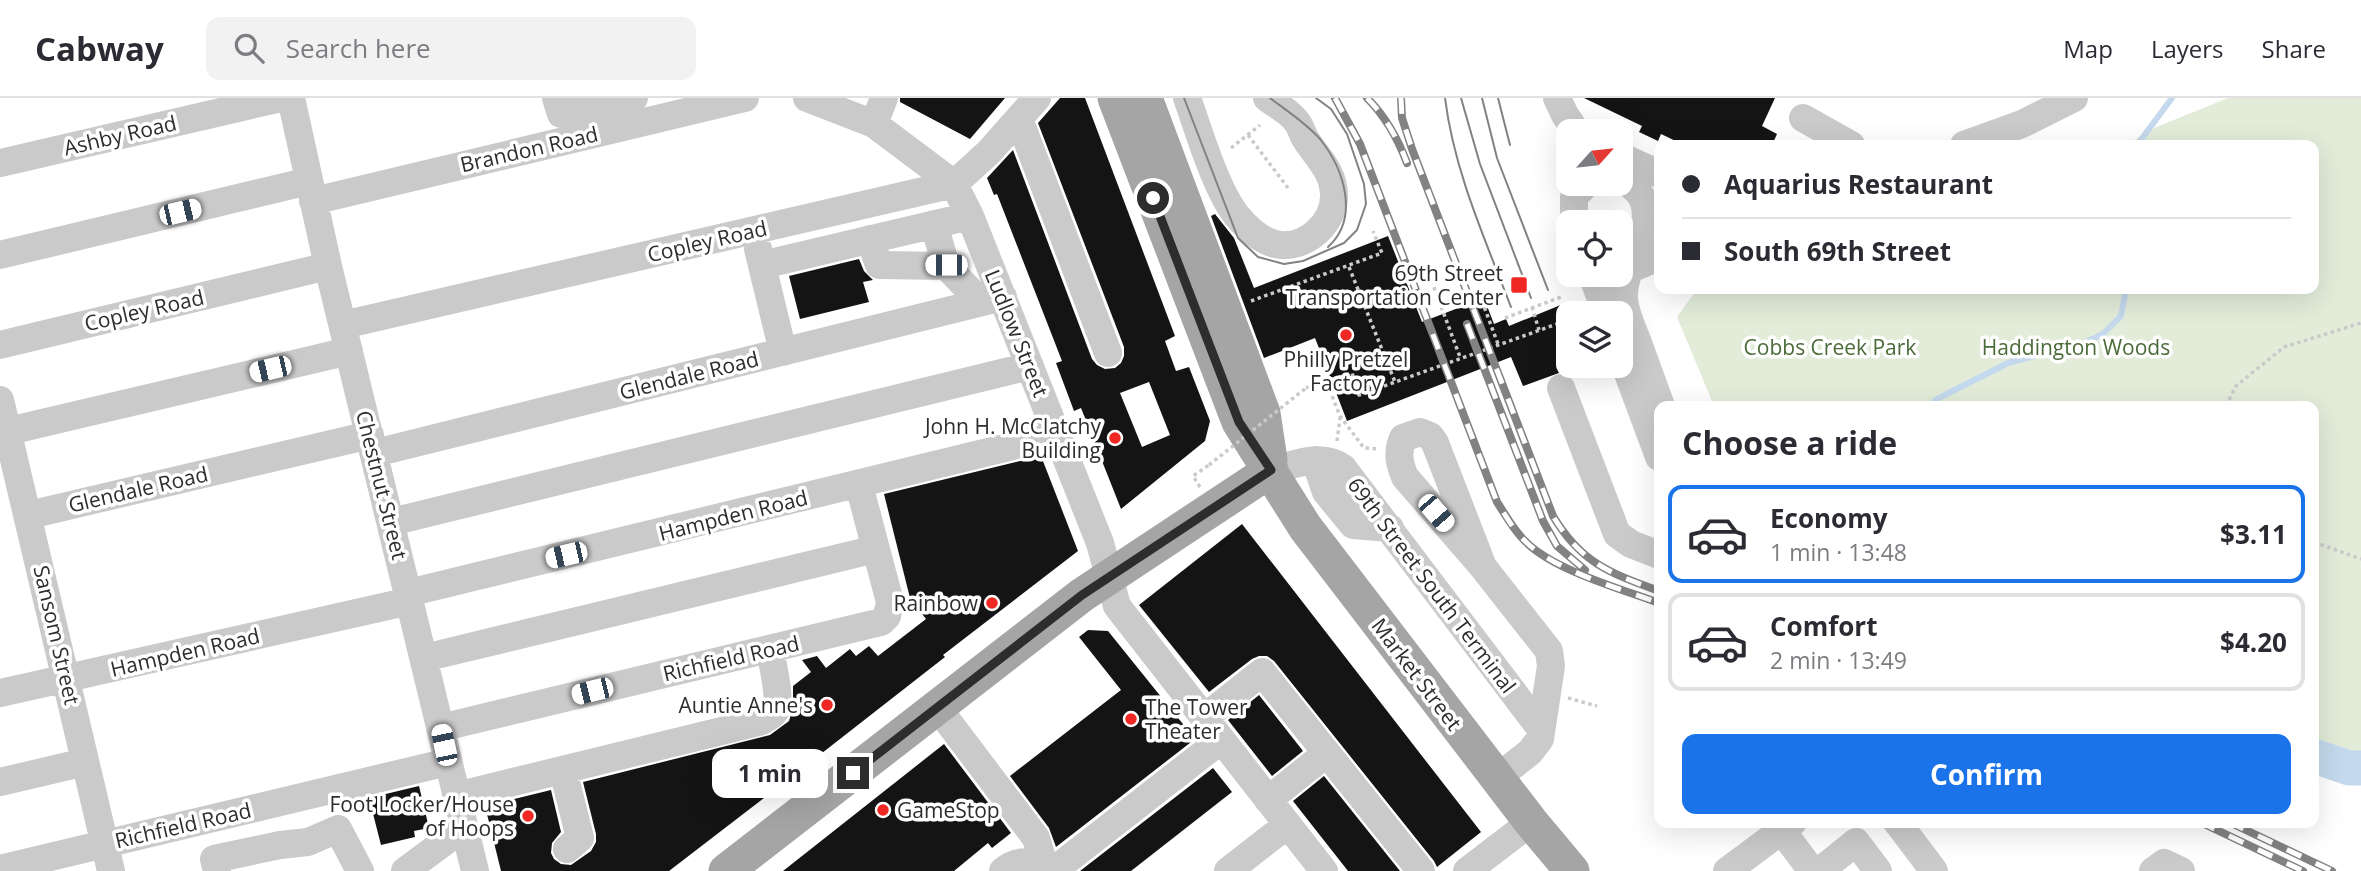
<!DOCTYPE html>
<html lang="en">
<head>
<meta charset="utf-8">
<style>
	:root { --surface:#fff; --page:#f2f2f3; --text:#2b2b33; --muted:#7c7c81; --line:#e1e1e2; --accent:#1a73e8 }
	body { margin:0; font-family:"Open Sans",sans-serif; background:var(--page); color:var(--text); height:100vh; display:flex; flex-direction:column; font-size:26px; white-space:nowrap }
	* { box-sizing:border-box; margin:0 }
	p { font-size:23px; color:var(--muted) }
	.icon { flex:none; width:38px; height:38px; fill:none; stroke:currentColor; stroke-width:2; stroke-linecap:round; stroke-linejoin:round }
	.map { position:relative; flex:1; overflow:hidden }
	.sheet { position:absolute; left:1654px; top:303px; width:665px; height:427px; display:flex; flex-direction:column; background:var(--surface); border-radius:14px; box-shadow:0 7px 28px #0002 }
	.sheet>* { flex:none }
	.hud { position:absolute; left:1654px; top:42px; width:665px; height:154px; border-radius:14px; box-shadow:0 7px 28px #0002; display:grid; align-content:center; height:154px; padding:0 28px; background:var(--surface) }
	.needle { width:46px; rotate:63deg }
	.tools { position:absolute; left:1556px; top:21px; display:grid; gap:14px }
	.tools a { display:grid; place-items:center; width:77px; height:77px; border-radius:14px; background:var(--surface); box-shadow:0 7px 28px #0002; font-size:35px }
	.end { position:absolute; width:32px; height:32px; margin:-16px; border:9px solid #2d2d2d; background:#fff; box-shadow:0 0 0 4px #fff }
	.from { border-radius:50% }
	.bubble { position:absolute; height:49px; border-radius:14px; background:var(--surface); box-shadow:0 7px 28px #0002; font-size:23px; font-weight:700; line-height:49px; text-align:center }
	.car { position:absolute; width:21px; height:42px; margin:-21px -10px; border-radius:9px; box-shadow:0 0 5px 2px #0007; background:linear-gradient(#fff 24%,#345 0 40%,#fff 0 76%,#345 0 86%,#fff 0) }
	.hud b { display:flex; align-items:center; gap:24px; height:66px; font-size:26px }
	.hud b+b { border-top:2px solid var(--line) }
	.hud i { width:18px; height:18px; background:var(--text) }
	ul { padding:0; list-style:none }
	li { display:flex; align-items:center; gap:21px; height:98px; margin:0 14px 10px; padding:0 14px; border:4px solid var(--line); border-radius:14px }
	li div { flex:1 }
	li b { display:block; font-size:26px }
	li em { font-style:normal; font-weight:700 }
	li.current { border-color:var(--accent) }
	li>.icon { width:63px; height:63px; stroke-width:1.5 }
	h2 { padding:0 28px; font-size:32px; line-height:84px }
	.action { display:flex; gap:14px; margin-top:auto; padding:14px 28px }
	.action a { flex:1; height:80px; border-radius:14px; background:var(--accent); color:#fff; font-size:28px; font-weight:700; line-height:80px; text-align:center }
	header { display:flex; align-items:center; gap:42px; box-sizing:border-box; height:98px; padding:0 35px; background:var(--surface); border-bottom:2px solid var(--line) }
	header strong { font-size:33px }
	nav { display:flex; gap:38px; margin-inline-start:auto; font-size:24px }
	.search { width:490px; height:63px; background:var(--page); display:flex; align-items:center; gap:18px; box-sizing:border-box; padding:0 24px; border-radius:14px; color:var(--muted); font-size:26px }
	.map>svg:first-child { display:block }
</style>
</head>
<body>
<header>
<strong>Cabway</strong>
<div class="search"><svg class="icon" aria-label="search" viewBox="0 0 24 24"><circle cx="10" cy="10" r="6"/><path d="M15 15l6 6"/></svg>Search here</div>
<nav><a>Map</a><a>Layers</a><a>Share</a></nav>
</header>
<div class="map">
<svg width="2361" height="773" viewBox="0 0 2361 773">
	<rect width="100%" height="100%" fill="#fff"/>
	<path fill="#e2ecd9" d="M2228 0H2361V671L2314 650V308H1714L1677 219 1697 191H2314V47H2128L2149 32Z"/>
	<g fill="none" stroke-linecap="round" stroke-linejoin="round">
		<path stroke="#c4d9ed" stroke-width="6" d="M2137 47 2172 0
			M1929 308 1937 301 2008 265 2084 245 2103 236 2121 218 2126 191"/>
		<path stroke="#c4d9ed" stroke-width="35" d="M2314 658 2349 670H2361"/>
	</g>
	<path fill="#141414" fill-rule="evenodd" d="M900 0H1005L970 41 900 4Z
		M1060 0H1085L1175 238 1165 243 1176 273 1189 269 1210 323 1205 343 1121 411 1081 310 1074 313 1056 265 1062 263 997 96 994 97 987 80 1013 52 1092 261 1097 267 1105 271 1115 270 1121 265 1124 258V249L1038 25ZM1149 284 1170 337 1142 349 1120 295Z
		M1584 0H1775L1762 28 1777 36 1772 47H1684L1661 36 1658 43 1639 34 1642 28Z
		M1215 116 1234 140 1254 190 1388 138 1422 224 1484 200 1494 226 1506 221 1509 228 1568 204V239L1556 244 1567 272 1523 288 1511 259 1347 323 1315 240 1264 260 1211 118Z
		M859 161 864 173 873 182 863 184 869 204 800 221 789 178Z
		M1041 358 1078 453 943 557 945 559 799 673 669 773H501L485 708 551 692 561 734 552 745 551 755 554 761 561 766 571 767 591 753 596 744V736L583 684 770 637 789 623 793 609V588L811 574 802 562 817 558 826 570 850 551 856 558 869 548 878 558 926 521 910 500 884 396Z
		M1242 426 1481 734 1437 769 1434 763 1274 563 1267 558H1259L1252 561 1209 594 1139 507Z
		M1088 532 1108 533 1195 641 1056 749 1049 730 1010 678 1121 592 1079 539Z
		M1259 597 1303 653 1272 678 1228 622Z
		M944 646 1011 735 992 750 988 745 954 773H783Z
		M1213 670 1232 694 1131 773H1080Z
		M1324 678 1400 773H1348L1293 703Z
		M419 688 429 730 414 733 415 739 381 747 369 700Z"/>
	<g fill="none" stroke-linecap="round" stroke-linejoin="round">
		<path stroke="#cacaca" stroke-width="3.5" stroke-dasharray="3.5 3.5" stroke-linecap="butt" d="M1248 37 1288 90
			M1231 50 1260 27
			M1349 169 1395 284
			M1429 176 1460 259
			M1420 179 1438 173
			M1474 197 1479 195 1498 246
			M1251 203 1382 155 1373 133
			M1532 209 1539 232
			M1505 220 1561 199
			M1559 225 1568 248
			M1327 285 1340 318 1364 350 1378 351
			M1306 290 1352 275 1359 297 1568 222
			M2226 308 2236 288 2284 249 2361 225
			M1337 343 1340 320
			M1200 389 1193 378 1209 367
			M2314 444 2361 461
			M1568 600 1597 608"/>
		<path stroke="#cacaca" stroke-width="28" d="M291 0 328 168 475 773
			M556 0 561 16 634 0
			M807 0 874 26 954 86 970 118 1100 445 1117 508 1324 773
			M1187 0C1199 33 1216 92 1237 118 1247 130 1260 142 1275 146 1304 153 1334 126 1334 98 1334 74 1318 60 1306 42 1302 36 1301 28 1296 23 1290 14 1276 7 1267 0
			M1557 0 1565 17 1576 33
			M1803 20 1851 47
			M1019 21 1108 255
			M874 26 884 0
			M1964 47 2022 26 2074 0
			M1620 58 1659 76
			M0 65 281 0
			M1620 81C1677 108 1621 161 1624 201 1625 215 1632 229 1637 242 1645 264 1653 286 1661 308
			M313 103 745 0
			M1574 124V99L1586 86
			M934 126 946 168 981 204
			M870 141 879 167 946 168
			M758 151 783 254
			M0 157 309 83
			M762 167 970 118
			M1630 171 1659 159
			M1592 177 1606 215
			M343 227 954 86 989 54 1037 0
			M0 247 328 168
			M1620 254 1659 359
			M1561 290 1617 436 1631 446 1659 457
			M0 302 111 773
			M0 335 349 253
			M375 355 1003 199
			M1315 362 1326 394 1353 427 1390 430
			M1271 372C1295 367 1322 354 1343 370L1541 631
			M29 417 370 337
			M391 424 1030 268
			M1483 469 1435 345 1430 338 1420 334 1403 340C1397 354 1399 365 1405 379L1483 469 1549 553 1551 568 1540 641 1530 654 1497 680
			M408 495 1058 337
			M424 560 876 451
			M0 595 410 503
			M937 609 1036 740 1044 767
			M1204 620 1262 574 1421 773
			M440 630 881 524 887 518 890 504 859 387
			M563 672 580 740 567 751
			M0 684 85 664
			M456 698 762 623C767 620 772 618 775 613 782 600 772 566 770 551
			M1268 702 1327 655
			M1897 724 1934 773
			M1782 733 1812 773
			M0 771 448 664
			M217 773 214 761 280 747 308 744 338 731 360 773
			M405 773 463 730
			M1003 773C1017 762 1027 763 1044 767
			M1053 773 1221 642
			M1228 773 1287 727
			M1467 773 1531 724
			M1727 773 1793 724
			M1820 773 1856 744 1878 773
			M2153 773 2164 765 2181 773"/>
		<path stroke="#a5a5a5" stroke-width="35" d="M1115 0 1239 324 1305 429 1531 724 1572 773
			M1145 0 1263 315 1270 362
			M726 773 1082 497 1271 372"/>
		<path stroke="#828282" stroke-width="2" d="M1184 0 1238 140 1258 159 1284 166 1303 163 1344 145 1357 132 1366 106 1364 86 1347 36 1331 11 1316 0
			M1270 0C1287 13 1306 25 1320 41 1344 71 1360 120 1328 149
			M1445 0C1454 73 1485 141 1511 209
			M1461 0 1480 66 1531 200
			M1482 0 1497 60 1548 192
			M1498 0 1510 47"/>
		<defs>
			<path id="rail" d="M1335 0 1360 46 1497 404C1506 418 1514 433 1526 444 1554 472 1621 491 1659 505
				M1367 0C1385 18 1398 41 1407 65
				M1401 0 1402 20 1412 51 1553 418C1581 465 1610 475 1659 493
				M1467 226 1543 423 1557 448 1585 472
				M2200 724 2303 773
				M2229 724 2332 773"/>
		</defs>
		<use href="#rail" stroke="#828282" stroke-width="8"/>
		<use href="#rail" stroke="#fff" stroke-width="5" stroke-dasharray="16" stroke-linecap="butt"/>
		<path stroke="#cacaca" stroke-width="3.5" stroke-dasharray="3.5 3.5" stroke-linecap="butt" d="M1209 367 1306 290"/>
	</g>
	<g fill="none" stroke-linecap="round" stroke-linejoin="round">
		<path stroke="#2d2d2d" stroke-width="9" d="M853 675 1082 497 1271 372 1239 324 1153 100"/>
	</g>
	<g fill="#ef2824" stroke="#fff" stroke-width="2.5">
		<rect x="1510" y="178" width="18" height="18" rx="3.5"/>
		<circle cx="1346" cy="237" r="7"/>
		<circle cx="1115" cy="340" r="7"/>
		<circle cx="992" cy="505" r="7"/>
		<circle cx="827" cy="607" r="7"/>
		<circle cx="1131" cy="621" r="7"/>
		<circle cx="883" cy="712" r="7"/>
		<circle cx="528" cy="718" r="7"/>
	</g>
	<g text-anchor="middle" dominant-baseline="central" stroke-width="7" stroke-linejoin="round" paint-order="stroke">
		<g font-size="21" fill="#2d2d2d" stroke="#fff">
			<text transform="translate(120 37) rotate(-13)">Ashby Road</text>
			<text transform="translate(529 51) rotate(-13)">Brandon Road</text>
			<text transform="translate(707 143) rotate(-13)">Copley Road</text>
			<text transform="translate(144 212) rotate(-13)">Copley Road</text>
			<text transform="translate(1017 235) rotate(68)">Ludlow Street</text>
			<text transform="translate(689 277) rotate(-14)">Glendale Road</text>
			<text transform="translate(382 387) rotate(76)">Chestnut Street</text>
			<text transform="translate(138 391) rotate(-13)">Glendale Road</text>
			<text transform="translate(733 417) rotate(-14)">Hampden Road</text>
			<text transform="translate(1432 487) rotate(53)">69th Street South Terminal</text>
			<text transform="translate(57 537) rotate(77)">Sansom Street</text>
			<text transform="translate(185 554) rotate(-13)">Hampden Road</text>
			<text transform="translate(731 560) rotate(-13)">Richfield Road</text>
			<text transform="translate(1417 576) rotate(53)">Market Street</text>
			<text transform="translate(183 727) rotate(-13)">Richfield Road</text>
		</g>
		<g font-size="21" fill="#2d2d2d" stroke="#fff" text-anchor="end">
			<text x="1503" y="175">69th Street<tspan x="1503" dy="24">Transportation Center</tspan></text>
			<text x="1346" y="261" text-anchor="middle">Philly Pretzel<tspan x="1346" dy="24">Factory</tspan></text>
			<text x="1101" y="328">John H. McClatchy<tspan x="1101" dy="24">Building</tspan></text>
			<text x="978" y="505">Rainbow</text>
			<text x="813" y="607">Auntie Anne's</text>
			<text x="1145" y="609" text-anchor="start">The Tower<tspan x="1145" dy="24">Theater</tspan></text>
			<text x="514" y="706">Foot Locker/House<tspan x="514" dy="24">of Hoops</tspan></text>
			<text x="897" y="712" text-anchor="start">GameStop</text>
		</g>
		<g font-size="21" fill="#4b6b38" stroke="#fff">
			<text x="1830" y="249">Cobbs Creek Park</text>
			<text x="2076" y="249">Haddington Woods</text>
		</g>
	</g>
</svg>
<div class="tools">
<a><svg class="needle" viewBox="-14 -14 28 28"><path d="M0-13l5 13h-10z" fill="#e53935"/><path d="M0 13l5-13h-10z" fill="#7c7c81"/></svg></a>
<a><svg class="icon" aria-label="locate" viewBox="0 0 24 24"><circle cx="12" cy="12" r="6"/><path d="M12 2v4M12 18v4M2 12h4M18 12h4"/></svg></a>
<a><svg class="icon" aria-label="layers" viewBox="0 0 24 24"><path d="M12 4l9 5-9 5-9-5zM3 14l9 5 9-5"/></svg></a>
</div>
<i class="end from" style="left:1153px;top:100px"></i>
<i class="end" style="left:853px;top:675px"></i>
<div class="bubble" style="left:712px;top:651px;width:116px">1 min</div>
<i class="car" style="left:180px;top:114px;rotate:77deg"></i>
<i class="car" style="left:946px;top:167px;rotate:270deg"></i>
<i class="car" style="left:270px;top:271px;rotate:257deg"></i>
<i class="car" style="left:1436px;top:415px;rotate:139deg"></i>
<i class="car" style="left:566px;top:457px;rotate:257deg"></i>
<i class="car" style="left:592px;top:593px;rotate:256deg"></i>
<i class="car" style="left:444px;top:647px;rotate:348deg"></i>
<div class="hud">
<b><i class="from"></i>Aquarius Restaurant</b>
<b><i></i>South 69th Street</b>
</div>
<section class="sheet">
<h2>Choose a ride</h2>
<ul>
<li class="current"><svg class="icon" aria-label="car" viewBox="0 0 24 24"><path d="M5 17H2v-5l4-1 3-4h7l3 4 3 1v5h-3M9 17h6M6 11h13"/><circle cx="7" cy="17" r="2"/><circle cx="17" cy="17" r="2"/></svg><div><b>Economy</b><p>1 min · 13:48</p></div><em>$3.11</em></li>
<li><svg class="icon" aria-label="car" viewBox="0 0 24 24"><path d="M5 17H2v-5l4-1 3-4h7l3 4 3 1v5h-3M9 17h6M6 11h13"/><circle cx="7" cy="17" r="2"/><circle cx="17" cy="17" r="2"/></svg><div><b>Comfort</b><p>2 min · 13:49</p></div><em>$4.20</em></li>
</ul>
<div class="action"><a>Confirm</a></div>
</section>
</div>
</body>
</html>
